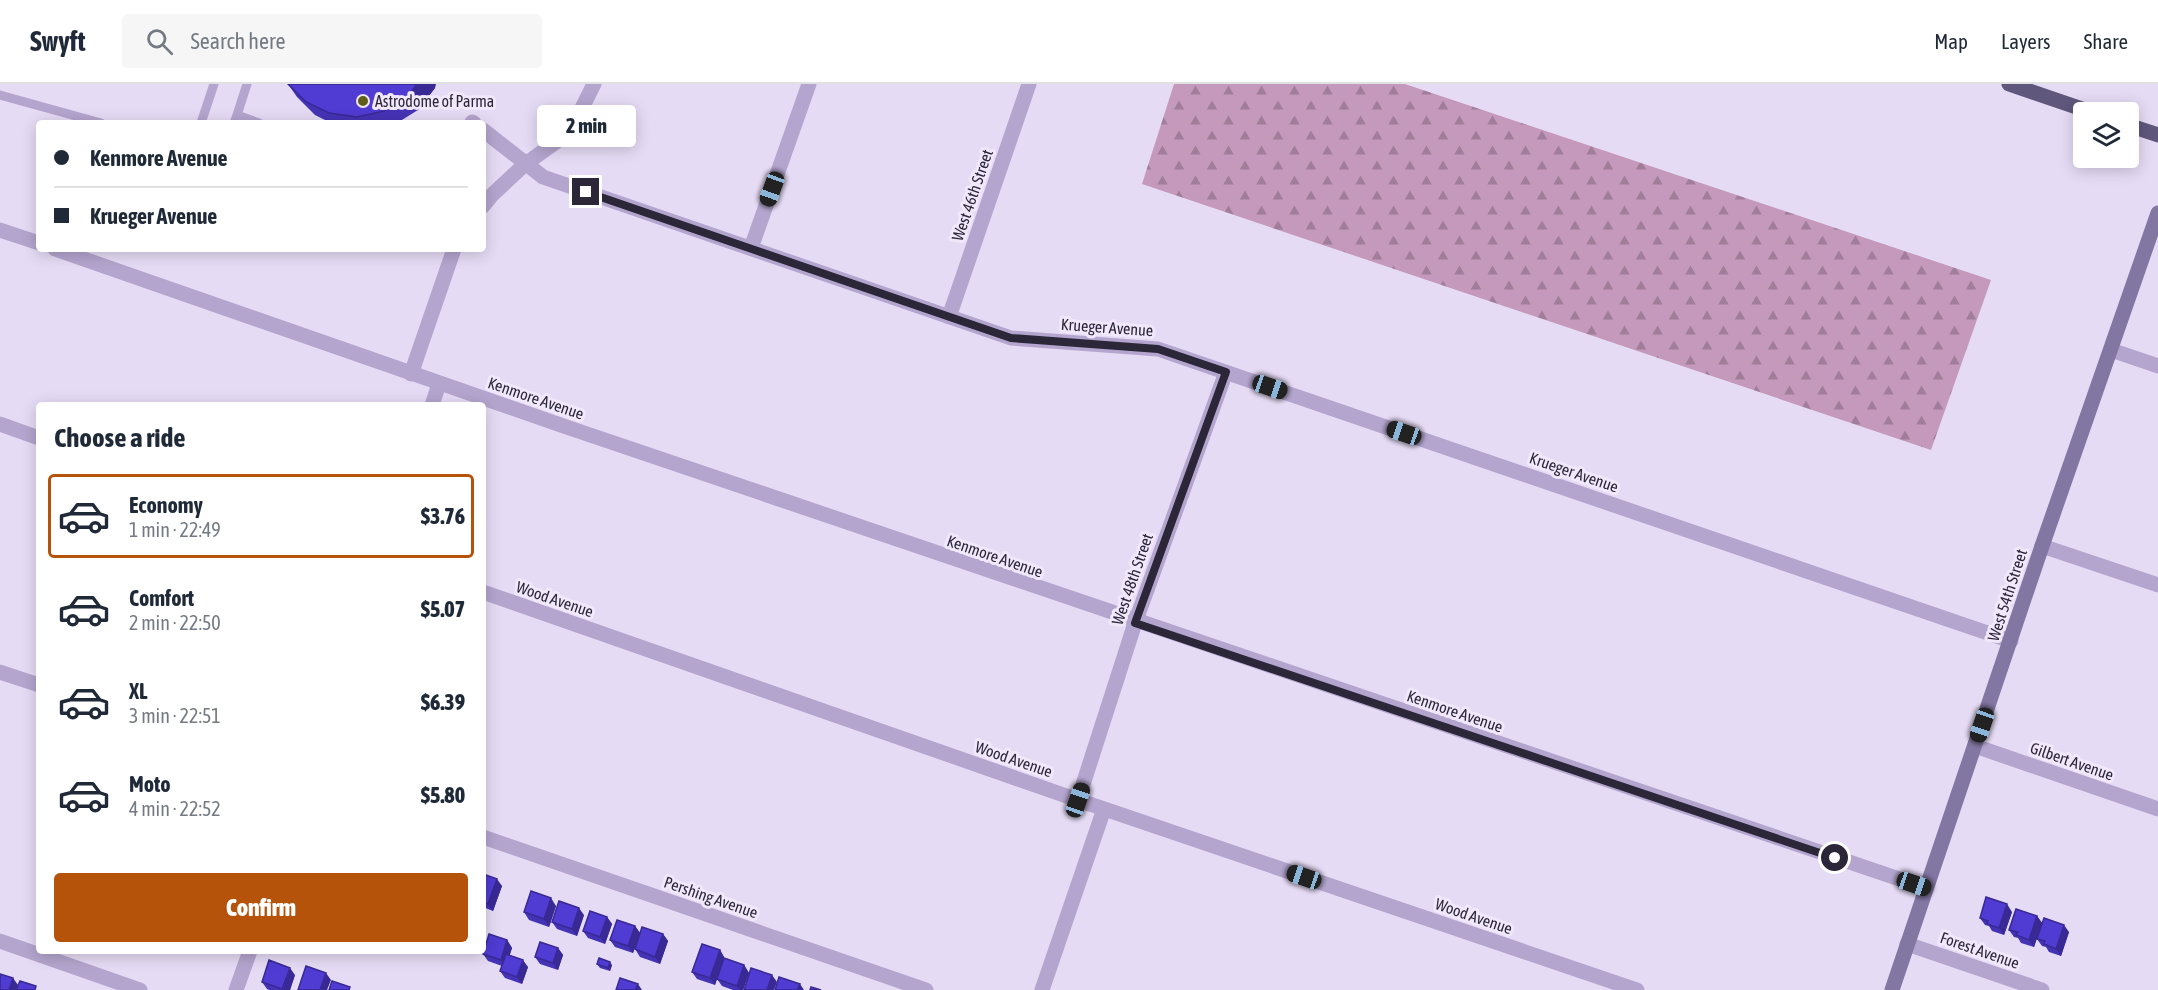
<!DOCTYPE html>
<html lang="en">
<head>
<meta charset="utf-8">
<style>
	:root { --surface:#fff; --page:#f6f6f7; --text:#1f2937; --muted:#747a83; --line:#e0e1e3; --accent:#b45309 }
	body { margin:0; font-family:"Asap Condensed",sans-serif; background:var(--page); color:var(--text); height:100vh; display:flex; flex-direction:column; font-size:22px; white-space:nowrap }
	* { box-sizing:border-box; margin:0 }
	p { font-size:20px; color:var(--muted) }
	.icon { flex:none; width:33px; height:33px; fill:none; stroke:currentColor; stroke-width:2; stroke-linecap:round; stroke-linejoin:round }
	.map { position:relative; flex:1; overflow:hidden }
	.drawer { position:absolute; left:36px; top:318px; width:450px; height:552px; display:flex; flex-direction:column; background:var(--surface); border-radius:6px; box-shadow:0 3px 15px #0003 }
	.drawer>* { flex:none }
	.banner { position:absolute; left:36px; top:36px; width:450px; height:132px; border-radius:6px; box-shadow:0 3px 15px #0003; display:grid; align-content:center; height:132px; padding:0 18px; background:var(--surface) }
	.fabs { position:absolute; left:2073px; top:18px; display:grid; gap:12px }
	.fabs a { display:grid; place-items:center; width:66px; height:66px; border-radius:6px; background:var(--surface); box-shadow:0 3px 15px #0003; font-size:30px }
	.end { position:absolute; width:27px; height:27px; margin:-14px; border:8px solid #2b2739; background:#fff; box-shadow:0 0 0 3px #fff }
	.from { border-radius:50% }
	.bubble { position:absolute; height:42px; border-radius:6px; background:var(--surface); box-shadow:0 3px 15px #0003; font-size:20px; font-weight:800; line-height:42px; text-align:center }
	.car { position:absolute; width:18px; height:36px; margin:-18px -9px; border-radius:8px; box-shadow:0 0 4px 2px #0007; background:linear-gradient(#222 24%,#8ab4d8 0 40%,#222 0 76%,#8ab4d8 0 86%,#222 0) }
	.banner b { display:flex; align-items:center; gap:21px; height:57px; font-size:22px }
	.banner b+b { border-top:2px solid var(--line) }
	.banner i { width:15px; height:15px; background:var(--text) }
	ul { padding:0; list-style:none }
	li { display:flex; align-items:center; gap:18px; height:84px; margin:0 12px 9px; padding:0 6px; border:3px solid transparent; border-radius:6px }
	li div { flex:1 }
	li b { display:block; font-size:22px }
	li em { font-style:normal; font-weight:800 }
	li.active { border-color:var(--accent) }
	li>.icon { width:54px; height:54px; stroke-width:1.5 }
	h2 { padding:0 18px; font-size:27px; line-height:72px }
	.button { display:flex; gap:12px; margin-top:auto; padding:12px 18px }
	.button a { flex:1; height:69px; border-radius:6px; background:var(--accent); color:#fff; font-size:24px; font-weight:800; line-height:69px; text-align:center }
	header { display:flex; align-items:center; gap:36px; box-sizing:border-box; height:84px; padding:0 30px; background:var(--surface); border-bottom:2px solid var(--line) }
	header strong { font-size:28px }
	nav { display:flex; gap:33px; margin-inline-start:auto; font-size:21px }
	.search { width:420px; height:54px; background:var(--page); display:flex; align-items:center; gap:15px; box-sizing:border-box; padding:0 21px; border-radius:6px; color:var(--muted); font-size:22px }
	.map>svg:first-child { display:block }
</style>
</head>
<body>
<header>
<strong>Swyft</strong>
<div class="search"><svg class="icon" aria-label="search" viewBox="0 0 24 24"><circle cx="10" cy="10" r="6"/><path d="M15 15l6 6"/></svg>Search here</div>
<nav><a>Map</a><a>Layers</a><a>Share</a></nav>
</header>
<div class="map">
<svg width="2158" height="906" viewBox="0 0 2158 906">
	<defs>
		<pattern id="forest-firs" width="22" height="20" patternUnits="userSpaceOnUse" patternTransform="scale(1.5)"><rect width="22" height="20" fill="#c599bb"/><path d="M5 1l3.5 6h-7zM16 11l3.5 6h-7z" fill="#a07d99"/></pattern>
	</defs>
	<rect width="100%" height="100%" fill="#e6dbf5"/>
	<path fill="url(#forest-firs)" d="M1174 0H1405L1991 196 1931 366 1142 100Z"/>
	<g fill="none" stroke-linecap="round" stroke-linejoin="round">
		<path stroke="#b4a5ce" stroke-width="9" d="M0 11 101 39
			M237 31 247 0
			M201 39 214 0
			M234 39 237 31 259 39"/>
		<path stroke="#b4a5ce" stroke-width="15" d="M472 38 474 39
			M483 46 543 93 1011 254 1158 265 2011 557
			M483 122 492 111 524 81 556 58 578 32 594 0
			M0 146 39 159
			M751 164 809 0
			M55 165C677 383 1301 596 1926 804
			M949 233 1029 0
			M2111 266 2158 282
			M411 290 454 165
			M432 321 439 300
			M0 340 39 354
			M2042 462 2158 501
			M483 508 1078 716 1637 906
			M0 588 39 601
			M1975 662 2158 725
			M1078 716 1135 539 1226 288
			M483 753 926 906
			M0 857 140 906
			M1907 860 2042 906
			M236 906 250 867
			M1042 906 1104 725"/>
		<path stroke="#8276a2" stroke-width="15" d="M1892 906 2042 462 2158 129"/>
		<path stroke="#60577d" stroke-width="15" d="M2009 0 2091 28
			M2128 41 2158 51"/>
	</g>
	<path fill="#4533b5" d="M288 0 435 4 418 26 397 39H331L315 31 297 13Z
		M483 790 502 802 493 827 483 823Z
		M556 822 549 843 529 836 524 828Z
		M2012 828 2004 851 1992 847 1989 842 1985 841 1980 834Z
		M584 831 577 852 557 845 552 838Z
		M2037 832 2042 839 2034 863 2021 859 2018 854 2014 853 2009 846Z
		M607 833 612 840 605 860 588 854 583 847Z
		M635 842 640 849 633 869 615 863 610 856Z
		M2069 848 2061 872 2049 868 2046 863 2042 862 2037 855Z
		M663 850 668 857 660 880 640 873 635 865Z
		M507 856 512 864 509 872 528 883 522 900 505 894 500 887 502 882 488 877 483 870Z
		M558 864 563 871 558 886 540 880 535 873Z
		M720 866 724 873V874L744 881 749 889 743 906H733L722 902 717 895 715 901 697 895 692 888Z
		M597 880 612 881 610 887 600 884Z
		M295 891 290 906H269L267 905 262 898Z"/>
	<path fill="#382994" d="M417 0H436L435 4 418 26 408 12Z
		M497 795 502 802 493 827 488 820Z
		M551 814 556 822 549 843 544 835Z
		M2007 820 2012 828 2004 851 1999 844Z
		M579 824 584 831 577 852 572 845Z
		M2037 832 2042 839 2034 863 2029 856Z
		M607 833 612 840 605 860 600 853Z
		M2064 841 2069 848 2061 872 2056 865Z
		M635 842 640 849 633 869 628 862Z
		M663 850 668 857 660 880 655 873Z
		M507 856 512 864 506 883 501 876Z
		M558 864 563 871 558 886 553 879Z
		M720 866 724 873 715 901 710 894Z
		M523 876 528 883 522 900 517 893Z
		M610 878 612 881 610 887 608 884Z
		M744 881 749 889 743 906H740L737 902Z
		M290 884 295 891 290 906H283Z
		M326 889 331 896 327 906H320Z
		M772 891 777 898 774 906H767Z
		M13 894 18 901 16 906H9Z
		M638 900 642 906H635Z
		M800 900 804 906H797Z"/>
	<path fill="#503bd3" stroke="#382994" stroke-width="1.5" d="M288 0H417L408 12 384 27 357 33 329 29 306 18Z
		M483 790 497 795 488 820 483 818Z
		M531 807 551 814 544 835 524 828Z
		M1986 813 2007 820 1999 844 1987 840 1988 837 1980 834Z
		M559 817 579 824 572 845 552 838Z
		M2016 825 2037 832 2029 856 2016 851 2018 848 2009 846Z
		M590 827 607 833 600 853 583 847Z
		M2044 834 2064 841 2056 865 2044 860 2045 857 2037 855Z
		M617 836 635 842 628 862 610 856Z
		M642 843 663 850 655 873 635 865Z
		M489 850 507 856 501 876 483 870Z
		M540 858 558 864 553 879 535 873Z
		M702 860 720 866 710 894 692 888Z
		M506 870 523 876 517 893 500 887Z
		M599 874 610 878 608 884 597 880Z
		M724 874 744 881 737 902 717 895Z
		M269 876 290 884 282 905 262 898Z
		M306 882 326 889 320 906H298Z
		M751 884 772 891 767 906H744Z
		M0 890 13 894 9 906H0Z
		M779 893 800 900 797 906H775Z
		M620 894 638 900 635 906H616Z
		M20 897 36 902 35 906H16Z
		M332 897 350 903 349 906H329Z
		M811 903 821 906H810Z"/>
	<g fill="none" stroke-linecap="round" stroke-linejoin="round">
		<path stroke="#2b2739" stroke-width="8" d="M586 108 1011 254 1158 265 1226 288 1135 539 1835 774"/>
	</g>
	<circle fill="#605d18" stroke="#f1e8fc" stroke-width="2" cx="363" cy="17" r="6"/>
	<g text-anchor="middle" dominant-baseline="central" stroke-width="6" stroke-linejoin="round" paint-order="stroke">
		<g font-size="16" fill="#2b2739" stroke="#f1e8fc" text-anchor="start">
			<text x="375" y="17">Astrodome of Parma</text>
		</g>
		<g font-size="16" fill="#2b2739" stroke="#f1e8fc">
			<text transform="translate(972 111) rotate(-71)">West 46th Street</text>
			<text transform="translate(1107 243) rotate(4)">Krueger Avenue</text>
			<text transform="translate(536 314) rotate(19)">Kenmore Avenue</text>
			<text transform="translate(1574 388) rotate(19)">Krueger Avenue</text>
			<text transform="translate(995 472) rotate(19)">Kenmore Avenue</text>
			<text transform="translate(1132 495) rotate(-71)">West 48th Street</text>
			<text transform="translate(2007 511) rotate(-72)">West 54th Street</text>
			<text transform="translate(555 515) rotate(19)">Wood Avenue</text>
			<text transform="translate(1455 627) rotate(19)">Kenmore Avenue</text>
			<text transform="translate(1014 675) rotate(19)">Wood Avenue</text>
			<text transform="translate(2072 677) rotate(19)">Gilbert Avenue</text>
			<text transform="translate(711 813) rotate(19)">Pershing Avenue</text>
			<text transform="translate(1474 832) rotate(19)">Wood Avenue</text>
			<text transform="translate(1980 866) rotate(19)">Forest Avenue</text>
		</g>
	</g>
</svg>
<div class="fabs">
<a><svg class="icon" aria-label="layers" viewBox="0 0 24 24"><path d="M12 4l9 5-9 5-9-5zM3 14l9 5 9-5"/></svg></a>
</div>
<i class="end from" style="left:1835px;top:774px"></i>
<i class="end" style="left:586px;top:108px"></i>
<div class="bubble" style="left:537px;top:21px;width:99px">2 min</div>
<i class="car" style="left:772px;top:105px;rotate:200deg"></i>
<i class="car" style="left:1270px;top:303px;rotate:109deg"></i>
<i class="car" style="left:1404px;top:349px;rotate:289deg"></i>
<i class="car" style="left:1982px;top:641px;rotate:199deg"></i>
<i class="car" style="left:1078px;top:716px;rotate:19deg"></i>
<i class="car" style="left:1304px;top:793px;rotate:289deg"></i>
<i class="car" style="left:1914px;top:800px;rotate:109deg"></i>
<div class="banner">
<b><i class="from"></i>Kenmore Avenue</b>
<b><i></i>Krueger Avenue</b>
</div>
<section class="drawer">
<h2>Choose a ride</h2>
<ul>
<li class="active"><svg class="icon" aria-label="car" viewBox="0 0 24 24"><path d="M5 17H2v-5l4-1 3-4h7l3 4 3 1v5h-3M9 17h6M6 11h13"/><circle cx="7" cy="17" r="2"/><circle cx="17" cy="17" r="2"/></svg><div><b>Economy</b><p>1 min · 22:49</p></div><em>$3.76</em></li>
<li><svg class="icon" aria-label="car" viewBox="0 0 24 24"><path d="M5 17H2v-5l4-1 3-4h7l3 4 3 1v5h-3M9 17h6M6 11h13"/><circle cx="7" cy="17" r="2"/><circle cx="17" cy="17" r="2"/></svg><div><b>Comfort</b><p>2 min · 22:50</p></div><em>$5.07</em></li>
<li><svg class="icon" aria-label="car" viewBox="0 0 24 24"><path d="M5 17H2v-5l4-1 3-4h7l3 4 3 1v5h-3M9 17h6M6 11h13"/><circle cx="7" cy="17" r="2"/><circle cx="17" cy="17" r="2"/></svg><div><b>XL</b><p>3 min · 22:51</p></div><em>$6.39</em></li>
<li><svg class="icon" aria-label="car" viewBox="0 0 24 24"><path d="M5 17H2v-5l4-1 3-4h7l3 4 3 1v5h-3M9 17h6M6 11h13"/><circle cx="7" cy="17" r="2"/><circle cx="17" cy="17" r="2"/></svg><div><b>Moto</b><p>4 min · 22:52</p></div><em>$5.80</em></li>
</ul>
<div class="button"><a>Confirm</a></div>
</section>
</div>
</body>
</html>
